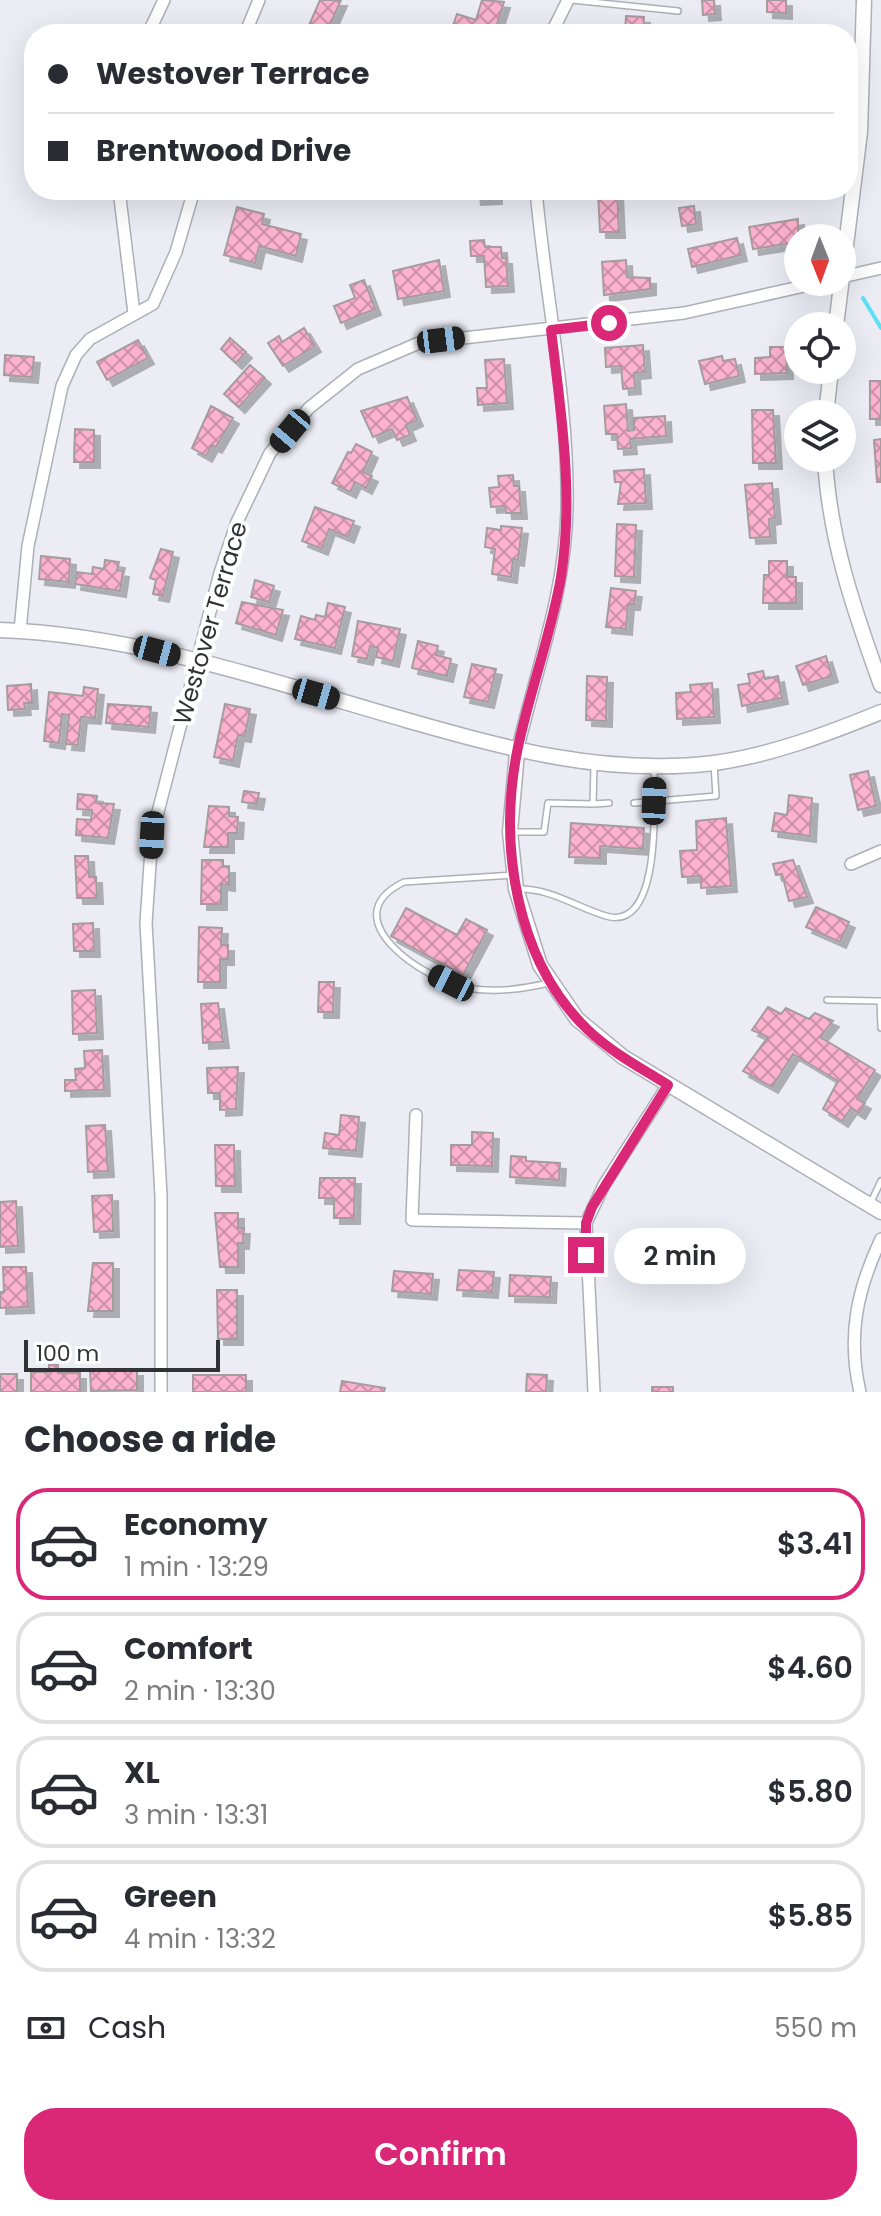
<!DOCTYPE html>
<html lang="en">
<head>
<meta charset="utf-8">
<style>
	:root { --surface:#fff; --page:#f2f2f3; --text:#2b2b33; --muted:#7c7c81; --line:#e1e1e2; --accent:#db2777 }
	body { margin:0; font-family:Poppins,sans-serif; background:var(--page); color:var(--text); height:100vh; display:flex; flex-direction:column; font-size:30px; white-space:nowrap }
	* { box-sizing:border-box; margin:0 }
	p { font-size:26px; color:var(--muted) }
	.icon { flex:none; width:44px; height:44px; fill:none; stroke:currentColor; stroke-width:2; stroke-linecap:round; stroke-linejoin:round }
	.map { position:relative; height:1392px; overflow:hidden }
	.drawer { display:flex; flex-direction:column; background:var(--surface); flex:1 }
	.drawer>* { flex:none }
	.top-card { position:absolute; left:24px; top:24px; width:834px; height:176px; border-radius:32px; box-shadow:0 8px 32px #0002; display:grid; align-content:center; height:176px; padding:0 24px; background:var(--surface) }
	.needle { width:52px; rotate:179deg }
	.fabs { position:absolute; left:784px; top:224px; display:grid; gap:16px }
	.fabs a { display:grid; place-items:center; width:72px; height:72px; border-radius:50%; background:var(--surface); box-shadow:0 8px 32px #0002; font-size:40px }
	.scale { position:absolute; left:24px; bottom:20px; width:196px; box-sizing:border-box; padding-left:8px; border:4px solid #313235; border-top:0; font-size:22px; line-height:28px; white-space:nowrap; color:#313235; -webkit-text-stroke:6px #fff; paint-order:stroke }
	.end { position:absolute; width:36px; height:36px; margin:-18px; border:10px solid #db2777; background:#fff; box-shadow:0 0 0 4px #fff }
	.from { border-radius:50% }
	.bubble { position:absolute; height:56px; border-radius:28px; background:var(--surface); box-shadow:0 8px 32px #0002; font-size:26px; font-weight:600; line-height:56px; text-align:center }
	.car { position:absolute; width:24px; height:48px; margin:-24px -12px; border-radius:10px; box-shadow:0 0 6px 2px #0007; background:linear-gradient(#222 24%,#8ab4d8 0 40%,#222 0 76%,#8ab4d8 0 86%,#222 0) }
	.top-card b { display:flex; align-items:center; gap:28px; height:76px; font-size:30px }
	.top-card b+b { border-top:2px solid var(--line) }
	.top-card i { width:20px; height:20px; background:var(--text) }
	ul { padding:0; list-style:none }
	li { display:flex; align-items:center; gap:24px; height:112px; margin:0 16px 12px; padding:0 8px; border:4px solid var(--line); border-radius:32px }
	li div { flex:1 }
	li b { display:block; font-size:30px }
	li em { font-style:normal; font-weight:600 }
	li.current { border-color:var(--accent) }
	li>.icon { width:72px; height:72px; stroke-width:1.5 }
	h2 { padding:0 24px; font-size:36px; line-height:96px }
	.pay { display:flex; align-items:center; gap:20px; height:88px; padding:0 24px; font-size:30px }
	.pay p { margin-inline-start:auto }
	.primary-button { display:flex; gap:16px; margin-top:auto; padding:16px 24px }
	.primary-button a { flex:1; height:92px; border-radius:32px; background:var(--accent); color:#fff; font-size:32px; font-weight:600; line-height:92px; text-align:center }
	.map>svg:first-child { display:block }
</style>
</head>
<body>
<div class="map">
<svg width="881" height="1392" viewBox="0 0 881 1392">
	<defs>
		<pattern id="building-cross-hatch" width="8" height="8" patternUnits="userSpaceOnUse" patternTransform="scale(2)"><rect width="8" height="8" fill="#fcb2ce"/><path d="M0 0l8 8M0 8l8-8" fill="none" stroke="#cd91a8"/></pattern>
		<filter id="shadow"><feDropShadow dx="6" dy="6" stdDeviation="0" flood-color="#0004"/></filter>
	</defs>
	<rect width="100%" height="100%" fill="#ebecf4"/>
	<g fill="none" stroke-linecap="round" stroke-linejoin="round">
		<path stroke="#5ddff4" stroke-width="4" d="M863 298 881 328"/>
	</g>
	<path fill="url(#building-cross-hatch)" stroke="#a69ca0" stroke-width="2" filter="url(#shadow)" d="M320 0H341L326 34 307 30Z
		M482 0 504 2 494 34H450L457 14 476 20Z
		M702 0H714L715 14 703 15Z
		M767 0H786V13L767 12Z
		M626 16 644 17 643 34H625Z
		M765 26 787 27V34H765Z
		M474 190H496V198L475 199Z
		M617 191 619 232H600L598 192Z
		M694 206 696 224 682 226 679 208Z
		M237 207 264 214 262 224 301 234 296 256 259 246 255 263 224 255Z
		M798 219V242L753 249 749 227Z
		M737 238 741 255 692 267 688 249Z
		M484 240 485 247H501L502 258H506L508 286 486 287 484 256H471L470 241Z
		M439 260 444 291 398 299 393 271Z
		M626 260 627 277 650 278V289L604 295 602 262Z
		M364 280 375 309 341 323 334 306 355 298 350 285Z
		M304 328 315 346 283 366 268 343 279 336 282 342Z
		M230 338 246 352 236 363 221 349Z
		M138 340 148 358 107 380 97 362Z
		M643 345 645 372 634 373 635 388 623 389 621 366 606 367 605 348Z
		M770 347H786L787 373 755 374V358L770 357Z
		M5 355 34 357 32 377 4 375Z
		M722 356 723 361 735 359 739 376 705 384 699 361Z
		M504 359 507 403 478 405 477 388H487L485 360Z
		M250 365 265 378 239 407 224 394Z
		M870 381H881V419H870Z
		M407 397 417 420 406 425 410 435 397 440 392 429 373 437 361 411Z
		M626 404 628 431 634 430V418L665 416 666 436 630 439 631 448 618 449 617 434H606L604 406Z
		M211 406 233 418 216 447 212 445 206 456 192 448Z
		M752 410H773L776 463H753Z
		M75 429 94 430V462H74Z
		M881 439V482H877L874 440Z
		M356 444 372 452 363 472 372 476 366 488 355 482 350 492 332 483 348 452 351 453Z
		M644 469 646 503 618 504 621 482H615L614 471Z
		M513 475 514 486H519L521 513H506L505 506 491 507 489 488 499 487 498 476Z
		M772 483 775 518 769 519 770 537 750 538 745 485Z
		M315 507 354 521 348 537 329 529 322 549 302 541Z
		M617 524 636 525 634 577 615 576Z
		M501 526 522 528 518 560 513 559 511 577 492 574 495 549 485 547 487 528 501 530Z
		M161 549 173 552 163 596 153 594 156 580 150 578Z
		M41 556 70 559 69 582 39 579Z
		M105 560 119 562 117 570 123 571 120 591 75 584 77 572 92 574 93 567 104 569Z
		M769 561H787V577H796V603H763L764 575H769Z
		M255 580 274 586 269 602 251 597Z
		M611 588 636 591 634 604H628L626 629 606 627Z
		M242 602 283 610 276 635 236 623Z
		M328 603 345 607 335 648 295 639 301 616 315 620 316 615 325 617Z
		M358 621 400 629 393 661 376 657 378 648 370 646 367 659 352 656Z
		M418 641 438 646 436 655 451 659 447 676 412 668Z
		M826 656 832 676 803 685 796 666Z
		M472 664 496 669 488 702 464 697Z
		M763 671 765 679 778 676 782 698 742 706 738 685 750 683 748 674Z
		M587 676 607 677 606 721 586 720Z
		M712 683 714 717 677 719 676 693 691 692 690 685Z
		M31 684 32 703H24L25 709 8 710 7 686Z
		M84 687 98 689 95 718 81 717 78 745 66 744 69 715 62 714 59 743 44 741 49 692 83 696Z
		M108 704 151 707 149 727 106 723Z
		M225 704 250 709 245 736 238 735 233 761 214 757Z
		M868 771 876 806 858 810 850 775Z
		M244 791 259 793 257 804 242 802Z
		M78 794 97 796 96 803 114 804 108 838 76 835 77 819 91 820 92 810 77 809Z
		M789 795 812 798 810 836 772 831 775 813 787 815Z
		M209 806 229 807V816L238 817 237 833H228V847H204Z
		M726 818 731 886 701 888V876L682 877 680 851 697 850 696 821Z
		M571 823 644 828 643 849 600 846V858L569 857Z
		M75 856H88L89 877H96L97 898H77Z
		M202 860H223V867H229V885L221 884V904H201Z
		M793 860 807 897 789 901 782 874 776 875 773 864Z
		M816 907 849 922 840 942 806 927Z
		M406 908 457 935 466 919 487 930 463 975 391 936Z
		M93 923 94 951H74L73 924Z
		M199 927 222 928 221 945H228V959H220V982H198Z
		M319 982H334L333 1012H318Z
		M95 990 97 1033 73 1034 72 991Z
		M218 1003 223 1042 203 1043 201 1004Z
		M768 1007 781 1014 786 1008 809 1019 815 1013 833 1021 820 1037 875 1070 857 1099 865 1103 859 1113 851 1108 842 1121 823 1109 838 1081 793 1054 772 1087 743 1071 768 1037 752 1030Z
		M102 1050 104 1090 65 1091V1080H76L75 1069 85 1068 84 1051Z
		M238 1067 236 1109 220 1110V1093H208L207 1068Z
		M341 1115 359 1117 356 1151 323 1148 325 1133 339 1135Z
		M105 1125 108 1171 88 1172 86 1126Z
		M472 1132 493 1133 492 1166 451 1165V1145H472Z
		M215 1145H234L235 1186H216Z
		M511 1156 526 1157V1161L560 1163 559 1180 510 1177Z
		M320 1178H355L354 1218H334V1198H319Z
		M112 1195 113 1231 94 1232 92 1196Z
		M16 1201 18 1246 0 1247V1202Z
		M215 1213H238V1228H244L243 1243H238V1267H220Z
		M93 1263H113V1311H88Z
		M3 1267H26L28 1307 0 1308V1292H4Z
		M459 1270 494 1272 492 1292 457 1290Z
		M394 1271 433 1274 431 1294 392 1291Z
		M510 1275 551 1277 550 1297 509 1296Z
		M217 1290H237V1339H218Z
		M49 1365H58V1373H80V1392H31V1372H49Z
		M137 1370V1390L91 1391 90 1371Z
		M0 1374H17V1392H0Z
		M527 1374 547 1375 546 1392H526Z
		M193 1375H246V1392H193Z
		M342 1381 385 1388 384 1392H340Z
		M652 1387H673V1392H652Z"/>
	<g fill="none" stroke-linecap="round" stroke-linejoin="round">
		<defs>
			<path id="service" d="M572 0 678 11
				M634 803 716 796 714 764
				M593 804 609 803
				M511 832H544L548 803 593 804 594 766
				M514 875 404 882C330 918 425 981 468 988 495 993 522 989 549 983
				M520 889C552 889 576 907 606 916 663 933 654 799 654 767
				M827 1000 879 1001
				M880 1001 881 1028
				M871 1202 881 1181"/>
			<path id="minor" d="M148 34 164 0
				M245 34 259 0
				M551 34 568 0
				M119 190 134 313
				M842 277 881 268
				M20 631 28 546 62 386 76 355 90 339 153 304 176 252 194 190
				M517 752C536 670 566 591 567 507 569 404 545 293 536 190
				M851 864 881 851
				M416 1115 412 1220 586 1223
				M161 1392V1196L146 923 152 835 220 573 237 522 270 453 309 408 358 369 419 343 684 313 822 282
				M594 1392 586 1223 604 1185 668 1085
				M860 1392C847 1336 857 1290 881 1239"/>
			<path id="tertiary" d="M836 326 860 132 864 0
				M826 414 831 370
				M825 458C829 538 854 610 881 685
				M0 630C139 635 273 682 406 720 508 749 606 776 714 763 772 755 827 734 881 712
				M517 752 510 832 516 889 540 965 577 1019 623 1057 881 1212"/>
		</defs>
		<use href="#service" stroke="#aeafb7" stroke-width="8"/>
		<use href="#minor" stroke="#aeafb7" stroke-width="14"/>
		<use href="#tertiary" stroke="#aeafb7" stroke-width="17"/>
		<use href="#service" stroke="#fff" stroke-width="5"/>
		<use href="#minor" stroke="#fff" stroke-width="11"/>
		<use href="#tertiary" stroke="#fff" stroke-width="14"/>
	</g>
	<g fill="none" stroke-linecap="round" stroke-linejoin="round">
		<path stroke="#db2777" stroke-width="10" d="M586 1255V1223L592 1207 668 1085C641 1068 611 1052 588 1030 515 960 498 843 518 747 530 690 551 635 561 577 574 495 561 412 551 330L609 323"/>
	</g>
	<g text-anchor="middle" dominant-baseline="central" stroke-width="8" stroke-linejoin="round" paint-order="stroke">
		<g font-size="24" fill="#313235" stroke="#fff">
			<text transform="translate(210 623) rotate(-74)">Westover Terrace</text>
		</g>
	</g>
</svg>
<div class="fabs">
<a><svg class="needle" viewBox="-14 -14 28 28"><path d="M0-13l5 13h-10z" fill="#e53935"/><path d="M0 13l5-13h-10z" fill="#7c7c81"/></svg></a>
<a><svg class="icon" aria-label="locate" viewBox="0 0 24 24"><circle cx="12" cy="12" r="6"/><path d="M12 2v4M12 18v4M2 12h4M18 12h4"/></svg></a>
<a><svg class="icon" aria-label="layers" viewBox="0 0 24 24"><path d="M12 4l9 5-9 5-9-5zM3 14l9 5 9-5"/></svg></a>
</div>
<div class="scale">100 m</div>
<i class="end from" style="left:609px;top:323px"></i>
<i class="end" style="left:586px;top:1255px"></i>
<div class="bubble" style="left:614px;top:1228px;width:132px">2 min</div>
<i class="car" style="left:441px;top:340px;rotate:83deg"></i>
<i class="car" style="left:290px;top:431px;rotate:220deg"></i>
<i class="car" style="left:157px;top:651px;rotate:105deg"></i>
<i class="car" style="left:316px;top:694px;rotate:106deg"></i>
<i class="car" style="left:654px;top:801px;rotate:2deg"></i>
<i class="car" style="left:152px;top:835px;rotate:183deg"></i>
<i class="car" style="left:451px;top:983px;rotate:297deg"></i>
<div class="top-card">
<b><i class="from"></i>Westover Terrace</b>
<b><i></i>Brentwood Drive</b>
</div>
</div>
<section class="drawer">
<h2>Choose a ride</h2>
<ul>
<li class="current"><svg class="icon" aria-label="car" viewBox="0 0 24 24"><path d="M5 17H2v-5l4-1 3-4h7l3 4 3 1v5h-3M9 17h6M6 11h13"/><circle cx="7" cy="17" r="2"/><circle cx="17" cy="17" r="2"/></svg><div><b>Economy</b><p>1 min · 13:29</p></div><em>$3.41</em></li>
<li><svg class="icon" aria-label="car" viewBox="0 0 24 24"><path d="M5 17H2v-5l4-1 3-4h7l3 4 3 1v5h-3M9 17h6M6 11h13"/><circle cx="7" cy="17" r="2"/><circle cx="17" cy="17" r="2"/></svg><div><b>Comfort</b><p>2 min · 13:30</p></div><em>$4.60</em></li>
<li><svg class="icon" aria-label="car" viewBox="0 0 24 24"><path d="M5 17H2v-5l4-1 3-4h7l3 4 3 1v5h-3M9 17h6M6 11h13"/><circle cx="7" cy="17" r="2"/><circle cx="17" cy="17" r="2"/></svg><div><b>XL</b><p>3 min · 13:31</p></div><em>$5.80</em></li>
<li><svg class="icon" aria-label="car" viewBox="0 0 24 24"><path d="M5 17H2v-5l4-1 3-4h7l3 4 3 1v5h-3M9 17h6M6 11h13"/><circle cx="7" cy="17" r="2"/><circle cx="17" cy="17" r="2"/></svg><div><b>Green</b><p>4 min · 13:32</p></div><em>$5.85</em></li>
</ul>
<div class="pay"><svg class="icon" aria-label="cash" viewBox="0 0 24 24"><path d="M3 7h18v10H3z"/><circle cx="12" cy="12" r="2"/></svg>Cash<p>550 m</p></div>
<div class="primary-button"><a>Confirm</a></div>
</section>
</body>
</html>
